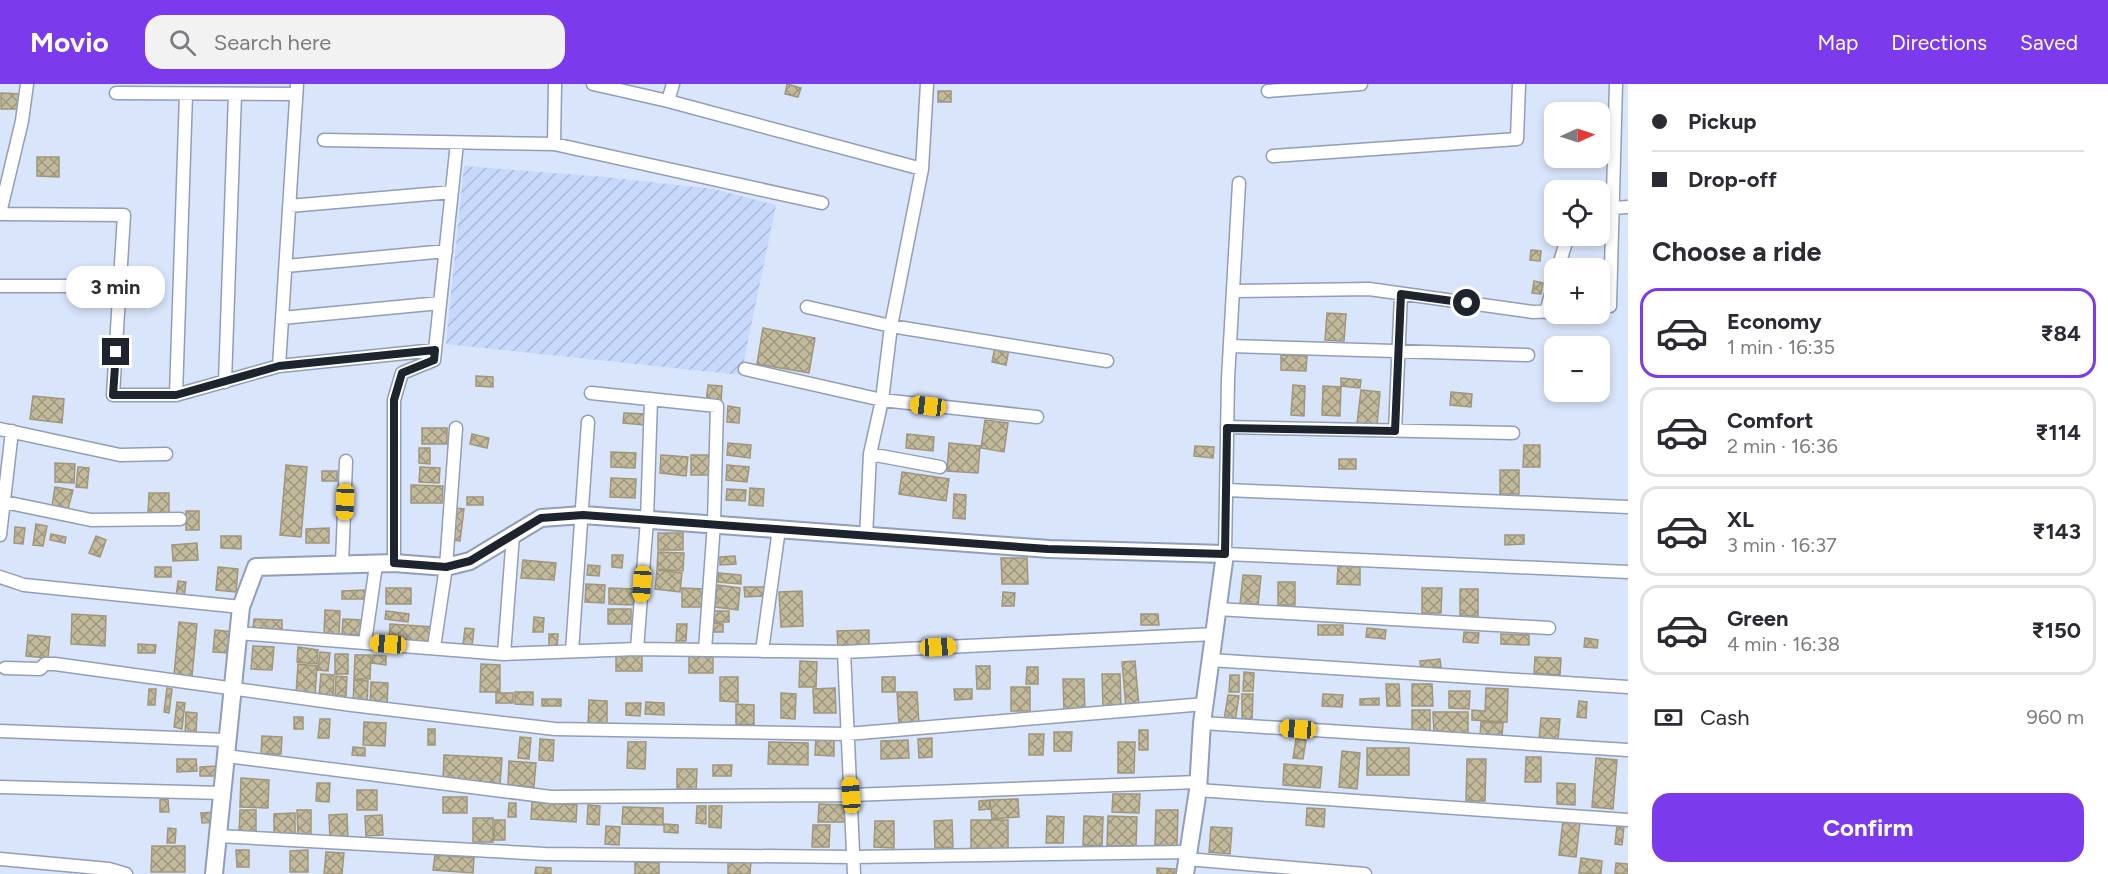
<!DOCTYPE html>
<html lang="en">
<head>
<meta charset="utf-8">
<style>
	:root { --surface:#fff; --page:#f2f2f3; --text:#2b2b33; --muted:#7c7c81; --line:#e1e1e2; --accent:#7c3aed }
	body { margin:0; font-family:Figtree,sans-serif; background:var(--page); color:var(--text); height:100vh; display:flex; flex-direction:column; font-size:22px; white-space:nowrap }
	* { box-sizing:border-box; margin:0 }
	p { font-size:20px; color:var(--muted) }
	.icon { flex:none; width:33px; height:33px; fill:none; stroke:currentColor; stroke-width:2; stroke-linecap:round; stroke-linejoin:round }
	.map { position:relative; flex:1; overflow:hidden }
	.panel { display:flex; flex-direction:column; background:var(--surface); width:480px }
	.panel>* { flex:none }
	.hud { display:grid; align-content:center; height:132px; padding:0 24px; background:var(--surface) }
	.needle { width:39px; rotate:87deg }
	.tools { position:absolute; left:1544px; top:18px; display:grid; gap:12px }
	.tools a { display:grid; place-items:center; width:66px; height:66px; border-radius:12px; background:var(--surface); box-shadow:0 3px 9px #0003; font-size:30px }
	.end { position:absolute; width:27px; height:27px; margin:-14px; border:8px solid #1e242e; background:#fff; box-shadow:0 0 0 3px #fff }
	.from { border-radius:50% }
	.bubble { position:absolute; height:42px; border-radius:18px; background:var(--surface); box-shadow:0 3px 9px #0003; font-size:20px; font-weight:700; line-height:42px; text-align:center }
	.car { position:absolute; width:18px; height:36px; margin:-18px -9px; border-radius:8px; box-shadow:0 0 4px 2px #0007; background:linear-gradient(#f5c518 24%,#345 0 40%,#f5c518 0 76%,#345 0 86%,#f5c518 0) }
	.hud b { display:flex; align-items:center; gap:21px; height:57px; font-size:22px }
	.hud b+b { border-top:2px solid var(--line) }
	.hud i { width:15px; height:15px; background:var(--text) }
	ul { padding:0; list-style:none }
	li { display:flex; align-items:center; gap:18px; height:90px; margin:0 12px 9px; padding:0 12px; border:3px solid var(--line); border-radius:18px }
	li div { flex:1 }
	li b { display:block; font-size:22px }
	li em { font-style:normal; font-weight:700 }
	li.active { border-color:var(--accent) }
	li>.icon { width:54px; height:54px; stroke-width:1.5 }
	h2 { padding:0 24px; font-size:27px; line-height:72px }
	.pay { display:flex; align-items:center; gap:15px; height:66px; padding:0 24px; font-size:22px }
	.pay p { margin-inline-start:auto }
	.primary-button { display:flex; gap:12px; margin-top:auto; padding:12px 24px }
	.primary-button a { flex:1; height:69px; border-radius:18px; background:var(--accent); color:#fff; font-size:24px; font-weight:700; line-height:69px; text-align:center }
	header { display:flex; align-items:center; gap:36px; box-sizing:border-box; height:84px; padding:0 30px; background:var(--accent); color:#fff }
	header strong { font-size:28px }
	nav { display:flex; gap:33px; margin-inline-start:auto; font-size:21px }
	.search { width:420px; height:54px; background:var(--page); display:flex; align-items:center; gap:15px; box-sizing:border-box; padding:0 21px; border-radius:18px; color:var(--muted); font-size:22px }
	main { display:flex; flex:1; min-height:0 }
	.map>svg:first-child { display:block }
</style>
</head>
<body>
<header>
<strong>Movio</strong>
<div class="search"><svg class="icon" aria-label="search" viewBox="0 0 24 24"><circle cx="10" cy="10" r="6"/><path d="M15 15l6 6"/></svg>Search here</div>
<nav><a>Map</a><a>Directions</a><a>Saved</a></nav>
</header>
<main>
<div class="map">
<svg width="1628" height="790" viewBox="0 0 1628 790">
	<defs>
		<pattern id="industrial-furrows" width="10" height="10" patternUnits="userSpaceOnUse" patternTransform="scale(1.5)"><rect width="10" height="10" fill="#c6d8fb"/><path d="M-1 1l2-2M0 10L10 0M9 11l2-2" fill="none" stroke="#aab9d7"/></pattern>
		<pattern id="building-cross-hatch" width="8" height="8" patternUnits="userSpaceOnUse" patternTransform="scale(1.5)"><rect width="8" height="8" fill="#c3ba9c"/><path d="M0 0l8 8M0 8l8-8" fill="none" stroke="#9e9780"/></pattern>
	</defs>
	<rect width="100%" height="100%" fill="#d9e5fb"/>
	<path fill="url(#industrial-furrows)" d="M464 82 605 93 713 105 776 121 741 291 446 260Z"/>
	<path fill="url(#building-cross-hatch)" stroke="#a0977b" stroke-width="1.5" d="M787 0 801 4 798 13 785 10Z
		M938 7H951V18H938Z
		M1 9 22 10V25H1Z
		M37 73H59V93L37 92Z
		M1531 166 1541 167 1540 177 1530 176Z
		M1534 197 1543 199 1541 210 1532 209Z
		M1327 229 1346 230 1344 257 1325 256Z
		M763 244 815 254 809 289 757 280Z
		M995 263 1009 265 1006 281 992 278Z
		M1281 271 1307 272 1306 287 1281 286Z
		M476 292 493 293V303L476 302Z
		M1341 294 1361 296 1360 304 1341 302Z
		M708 301 722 302 721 320 706 319Z
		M1293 301 1305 302 1304 332 1291 331Z
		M1323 302 1341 303 1340 332 1322 331Z
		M1361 306 1380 308 1377 341 1357 339Z
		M1451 308 1472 310 1471 323 1450 321Z
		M33 312 64 315 62 339 30 335Z
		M728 322 740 324 739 339 727 338Z
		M624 329 646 330 645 341 623 339Z
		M985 336 1008 339 1004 368 981 364Z
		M422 344H447V360H422Z
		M472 350 489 354 487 364 470 360Z
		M907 350 934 353 933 367 906 364Z
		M728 359 751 361 750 374 727 371Z
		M949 359 980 362 978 389 947 387Z
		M1524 361H1540V383H1523Z
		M1195 362 1214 363 1213 374 1194 372Z
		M419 364H430V380L419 379Z
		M611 368 636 369 635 384 611 383Z
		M661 371 688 373 686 392 660 389Z
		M691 371H710V391H691Z
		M1339 375H1356V385H1339Z
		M55 379 75 380 74 399 55 398Z
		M286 381 307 383 301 453 280 451Z
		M727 381 749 383 747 398 726 396Z
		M78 383 89 384 87 404 76 403Z
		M420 383 440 384 439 399 419 398Z
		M1500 386H1519V410H1500Z
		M322 387H337V397H322Z
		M902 388 949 395 946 417 899 410Z
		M611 394 636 395 635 414 610 413Z
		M411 401 443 402 442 419H411Z
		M55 403 73 406 68 425 52 422Z
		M750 404 764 405 763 422 749 421Z
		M727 405 746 406 745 417 726 416Z
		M149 409H169V430H148Z
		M954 410 966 411 965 435 953 434Z
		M467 413H483V421H467Z
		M454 424 464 425 460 457 451 456Z
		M186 427H199V446H186Z
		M36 440 47 442 43 462 33 461Z
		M15 443 25 444 23 460 14 459Z
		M329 444V459H306V445Z
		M658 449H683V466H658Z
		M51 450 66 453 65 459 50 456Z
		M1505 451H1524V460L1505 461Z
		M96 452 106 456 100 473 89 469Z
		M221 452H241V465L221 464Z
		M197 459 198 476 173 477 172 461Z
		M658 468 684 469 683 487 657 485Z
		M612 471H623L622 484 612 483Z
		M735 472 736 480 720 481V473Z
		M1001 474H1027L1028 500H1002Z
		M523 476 556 479 554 496 521 494Z
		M588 481 600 482 599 492 587 491Z
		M1338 482 1360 483V501L1337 500Z
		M155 483H171V493H155Z
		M218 483 238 485 236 508 216 506Z
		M657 486 682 489 680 508 655 505Z
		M718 489 741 491V500L718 498Z
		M1243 491 1261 492 1258 522 1240 520Z
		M178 497 186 498 184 513H176Z
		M1278 498H1295V521H1278Z
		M586 500 605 501 604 519 585 518Z
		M717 501 740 504 738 526 715 523Z
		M744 503H765V512L745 513Z
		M386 504H411V520H386Z
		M609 504 635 505 634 521 609 520Z
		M682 504 704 505V523H682Z
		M1422 504H1442L1441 529H1422Z
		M1460 505H1478V532H1460Z
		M367 506V515H342V507Z
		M802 507 803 542 781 543 779 508Z
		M1003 508 1015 509 1014 522H1002Z
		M608 525H631V540H608Z
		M325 526 340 527 339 552 324 551Z
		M386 527 409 530 408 538 385 535Z
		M714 527H729V538H714Z
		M72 530 106 532 105 562 71 560Z
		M1141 530H1158L1159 541H1141Z
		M534 533 544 534 543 548H533Z
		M254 535 282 536V546L253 545Z
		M343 535 364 536 363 551 342 550Z
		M179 538 197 540 192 592 174 591Z
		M712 539 723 540V548H711Z
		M390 540 434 543 433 560 389 556Z
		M677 540H687L686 557H676Z
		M1318 541H1343V551H1318Z
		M465 544 474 545 472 562 463 561Z
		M1367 544 1386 546 1385 555 1366 553Z
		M215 546 233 548 231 569 213 568Z
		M869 546V564L838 565 837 547Z
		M1464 548 1479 549 1478 559 1463 558Z
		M549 550H558L557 565 549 564Z
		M1501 550 1529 551V561L1501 560Z
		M28 551 50 553 48 574 26 572Z
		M1585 554 1598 556 1597 564 1584 563Z
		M138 560 156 561 155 569H138Z
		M253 562 274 563 272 586 251 585Z
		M298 563 318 566 317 580 297 578Z
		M320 568 330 569 328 587 318 586Z
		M616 569H642V587H616Z
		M689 569 713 570V589H689Z
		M335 570H348V590H335Z
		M355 571H371L370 595H354Z
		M373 571 386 572V581L372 579Z
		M1535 573 1561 574 1560 591 1534 589Z
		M1440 575 1441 583 1421 585 1420 577Z
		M800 577 817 578 816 603H799Z
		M1135 577 1139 622 1126 624 1122 578Z
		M298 580 317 582 315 611 296 610Z
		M481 580 500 581V608H480Z
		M976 582H990V605H977Z
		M1027 583H1038V600H1026Z
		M1244 588 1254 589 1253 607H1243Z
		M321 590 334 591 333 613 319 612Z
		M1102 590H1120L1121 624H1103Z
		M1230 591H1239V608H1229Z
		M336 592 347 593 346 612H335Z
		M720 593H738V618L720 617Z
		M882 593H895V608H882Z
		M1063 595H1084L1085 627 1064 628Z
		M354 596 368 597 367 621 353 620Z
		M371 598 388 599 387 624 370 622Z
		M1386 600H1399L1400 622H1387Z
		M1412 600H1432L1433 622H1412Z
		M1011 603H1030V627H1011Z
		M167 604 172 605 169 629 164 628Z
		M835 604 836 629H814L813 605Z
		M1486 604 1508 605 1507 638 1472 636V626L1485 627Z
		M149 605H156L155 621H148Z
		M954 605H972V615L955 616Z
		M1449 607H1470L1469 625 1449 624Z
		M515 608H533V621L515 620Z
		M897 608H917L919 640 899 641Z
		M496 609H513V619H496Z
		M781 609 796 610 795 635 781 634Z
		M1242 610H1253L1252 636H1242Z
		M1323 610 1343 611 1342 623 1322 622Z
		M1228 611 1239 612 1235 638 1224 636Z
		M1379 614V621H1360V615Z
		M542 615H561V622H542Z
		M589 616 607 617V642L588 641Z
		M1579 617 1587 618 1586 634 1577 633Z
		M177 618 185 619 182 645 174 643Z
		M646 618 664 619V631L645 630Z
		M626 619H641L640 632 626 631Z
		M736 620 754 621V641L736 640Z
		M1412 626H1430V649H1412Z
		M186 628 197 629 196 651H185Z
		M1433 628H1468V651H1434Z
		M294 633H303V645H294Z
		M1541 634 1560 635 1558 656 1539 655Z
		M320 635H330L329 654H318Z
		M364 638 386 639 385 662 363 661Z
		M1481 638 1503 639 1502 653 1480 651Z
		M428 645H435V661H428Z
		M1139 646H1148V666H1139Z
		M1054 648H1072L1071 667H1054Z
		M1029 650H1044L1043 671H1029Z
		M816 651 834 652V672L815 671Z
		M262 652 282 653 281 670H261Z
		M520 653 531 654 529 675 518 674Z
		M932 654V673L919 674 918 655Z
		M540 655 554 656 553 677 539 676Z
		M1296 655 1306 656 1303 675 1293 674Z
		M908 656 909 674 881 675V657Z
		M628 658H646L645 685 627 684Z
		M769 658 808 659V681L768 680Z
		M1118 658H1135L1134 689H1118Z
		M353 663 365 664V672L352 671Z
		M1367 664H1409V691H1367Z
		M1342 667 1360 669 1357 705 1339 703Z
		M444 671 502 674 500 700 443 696Z
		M1526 673H1541V698H1525Z
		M1596 674 1617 676 1613 725 1592 723Z
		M177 675H196L197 687 177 688Z
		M1467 675H1486L1485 717H1466Z
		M509 677 536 679 534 703 508 701Z
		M1284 680 1322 683 1320 704 1283 701Z
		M713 681H732L731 692H713Z
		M217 682 218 692H200V683Z
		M677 685H697L696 709 677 708Z
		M241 694 269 696 268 724 240 723Z
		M317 699H330L329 718 316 717Z
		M1557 699 1575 700V721L1557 720Z
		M357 706H377V726H357Z
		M1113 710H1140L1139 729 1112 728Z
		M443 713H467V729H443Z
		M168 715 169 728H160V716Z
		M1018 715 1019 733 992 735 990 716Z
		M989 716 990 725 979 726V717Z
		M532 718 577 721 576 738 531 735Z
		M509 719H516V733H508Z
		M819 720 848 721 847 738H818Z
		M588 721 600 722 599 741 587 740Z
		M697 722H706V740L696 739Z
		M709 722H722L721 744 709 743Z
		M623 723 663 724V741L622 740Z
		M1307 724 1325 725 1324 743 1306 741Z
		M240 726H256V750H239Z
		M297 726H311V752L298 753Z
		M1156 726H1178L1177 762 1155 761Z
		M216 728V738L202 739 201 729Z
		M295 729V754L274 755V730Z
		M347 730 348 756H330L329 731Z
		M382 731 383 751 366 752 365 732Z
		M1047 732 1064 733 1063 759H1046Z
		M1084 732 1103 733 1102 762 1083 761Z
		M1108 732 1137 733 1136 762H1107Z
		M473 734H493V758H473Z
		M495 736H505V756H494Z
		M952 736 953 763 935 764 934 737Z
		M971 736H1008V765H971Z
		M1563 736 1580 738 1576 773 1559 771Z
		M875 737H894V764L874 763Z
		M664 740 678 741V749L664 748Z
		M813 741H830L829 763H812Z
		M1617 741 1624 742 1622 761 1615 760Z
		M606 742 620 743 619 761 605 760Z
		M1211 743 1232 744 1230 770 1209 768Z
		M168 744 176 745 175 759H167Z
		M152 762H185V788H151Z
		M236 766H249V783H237Z
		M308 766V788H290V767Z
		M326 768 344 769 342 790H324Z
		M435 771 474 774 473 789 433 786Z
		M1581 774 1602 777 1601 790 1579 789Z
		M635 778 659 779V790H635Z
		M728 778H751L750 790H728Z
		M1616 779 1628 780V790L1615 789Z
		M536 783 551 784V790H535Z
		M1157 784 1175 785 1174 790H1157Z"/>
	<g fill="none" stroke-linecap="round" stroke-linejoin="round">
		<defs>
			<path id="street" d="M593 0 668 17 922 85
				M1268 7 1361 0
				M116 9 296 10
				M668 17 673 0
				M324 56 554 60 822 119
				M554 60 555 0
				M1273 72 1517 55 1519 0
				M1239 99 1228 295 1225 470 1628 488
				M289 122 452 108
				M1613 124 1628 123
				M0 129 22 37 27 0
				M0 130 124 131 113 311H176L279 282 435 266
				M286 182 446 167
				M1558 184 1568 152
				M0 202H120
				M1234 207 1369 205 1533 228 1554 227
				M807 223 891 242 1107 277
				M1599 223 1610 222 1616 0
				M1546 228 1554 199
				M282 234 440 219
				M1230 262 1528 271
				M279 282 297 0
				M745 285 882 316 1037 333
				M225 298 235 10
				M591 309 717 322 714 439 705 566
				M176 311 186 10
				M1227 343 1513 349
				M0 345 120 371 166 370
				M1395 347 1401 210
				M870 370 940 383
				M1227 406 1628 423
				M0 417 91 436 180 435
				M0 451 12 347
				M866 453 870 370 882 316 891 242 922 85 927 0
				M394 479V316L402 289 434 276 457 59
				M342 480 346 377
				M0 493 24 501 241 523
				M1217 525 1549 544
				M238 549 504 570 637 565 844 568 1214 550
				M365 558 376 481
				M434 563 446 483 456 344
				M637 565 647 436 651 315
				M572 567 588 338
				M762 567 779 445
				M844 568 854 790
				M504 570 513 451
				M1210 576 1628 603
				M5 584 40 585 45 580H55L352 621 555 645 847 650 1205 620
				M1202 639 1628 666
				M0 647 227 656
				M226 672 551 713 851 711 1198 698
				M0 703 222 709
				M1198 706 1628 736
				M218 752 545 770 853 773 1188 768
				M0 775 109 785 126 790
				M1187 775 1365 790"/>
			<path id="secondary" d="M214 790 241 523 256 483 394 479 446 483 470 477 541 434 583 431 1049 465 1225 470 1202 639 1198 706 1185 790"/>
		</defs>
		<use href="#street" stroke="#909eb8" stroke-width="15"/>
		<use href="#secondary" stroke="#909eb8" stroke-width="20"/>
		<use href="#street" stroke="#fff" stroke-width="12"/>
		<use href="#secondary" stroke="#fff" stroke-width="16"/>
	</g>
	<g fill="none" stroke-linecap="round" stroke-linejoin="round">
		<path stroke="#1e242e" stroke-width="8" d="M116 268 113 311H176L279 282 435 266 434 276 402 289 394 316V479L446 483 470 477 541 434 583 431 1048 465 1225 470 1227 344 1395 347 1401 210 1467 219"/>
	</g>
</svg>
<div class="tools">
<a><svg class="needle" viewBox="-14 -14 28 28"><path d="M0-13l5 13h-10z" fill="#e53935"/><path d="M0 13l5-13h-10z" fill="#7c7c81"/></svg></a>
<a><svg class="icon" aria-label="locate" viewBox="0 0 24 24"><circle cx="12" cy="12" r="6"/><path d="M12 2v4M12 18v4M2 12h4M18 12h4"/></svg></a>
<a>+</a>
<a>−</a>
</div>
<i class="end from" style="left:1467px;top:219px"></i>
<i class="end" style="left:116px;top:268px"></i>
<div class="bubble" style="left:66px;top:182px;width:99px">3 min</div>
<i class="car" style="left:928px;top:322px;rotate:277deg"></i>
<i class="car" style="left:345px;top:418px;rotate:182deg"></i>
<i class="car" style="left:642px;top:500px;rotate:184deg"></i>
<i class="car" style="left:388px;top:560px;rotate:274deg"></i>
<i class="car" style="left:938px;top:563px;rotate:87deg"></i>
<i class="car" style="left:1298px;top:645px;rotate:274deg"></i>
<i class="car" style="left:851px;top:711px;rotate:356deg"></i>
</div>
<section class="panel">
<div class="hud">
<b><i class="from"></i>Pickup</b>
<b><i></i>Drop-off</b>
</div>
<h2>Choose a ride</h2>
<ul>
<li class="active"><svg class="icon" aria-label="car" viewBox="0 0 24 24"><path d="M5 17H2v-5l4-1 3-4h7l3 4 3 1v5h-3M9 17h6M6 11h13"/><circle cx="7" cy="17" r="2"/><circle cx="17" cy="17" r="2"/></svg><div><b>Economy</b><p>1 min · 16:35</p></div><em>₹84</em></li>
<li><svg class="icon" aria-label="car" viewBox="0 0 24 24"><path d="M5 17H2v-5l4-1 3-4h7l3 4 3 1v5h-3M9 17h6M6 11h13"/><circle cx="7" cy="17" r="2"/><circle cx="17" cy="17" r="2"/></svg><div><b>Comfort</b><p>2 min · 16:36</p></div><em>₹114</em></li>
<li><svg class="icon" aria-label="car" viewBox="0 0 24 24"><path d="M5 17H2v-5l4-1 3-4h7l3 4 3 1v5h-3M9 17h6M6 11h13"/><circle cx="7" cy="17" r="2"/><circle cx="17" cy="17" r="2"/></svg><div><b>XL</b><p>3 min · 16:37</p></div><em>₹143</em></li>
<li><svg class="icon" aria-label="car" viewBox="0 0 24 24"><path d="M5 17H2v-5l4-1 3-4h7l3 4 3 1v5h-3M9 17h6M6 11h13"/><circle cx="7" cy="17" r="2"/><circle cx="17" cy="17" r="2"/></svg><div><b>Green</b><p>4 min · 16:38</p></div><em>₹150</em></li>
</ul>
<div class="pay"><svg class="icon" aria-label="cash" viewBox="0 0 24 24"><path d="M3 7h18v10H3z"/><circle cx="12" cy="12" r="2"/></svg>Cash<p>960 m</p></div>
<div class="primary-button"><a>Confirm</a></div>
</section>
</main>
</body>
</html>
